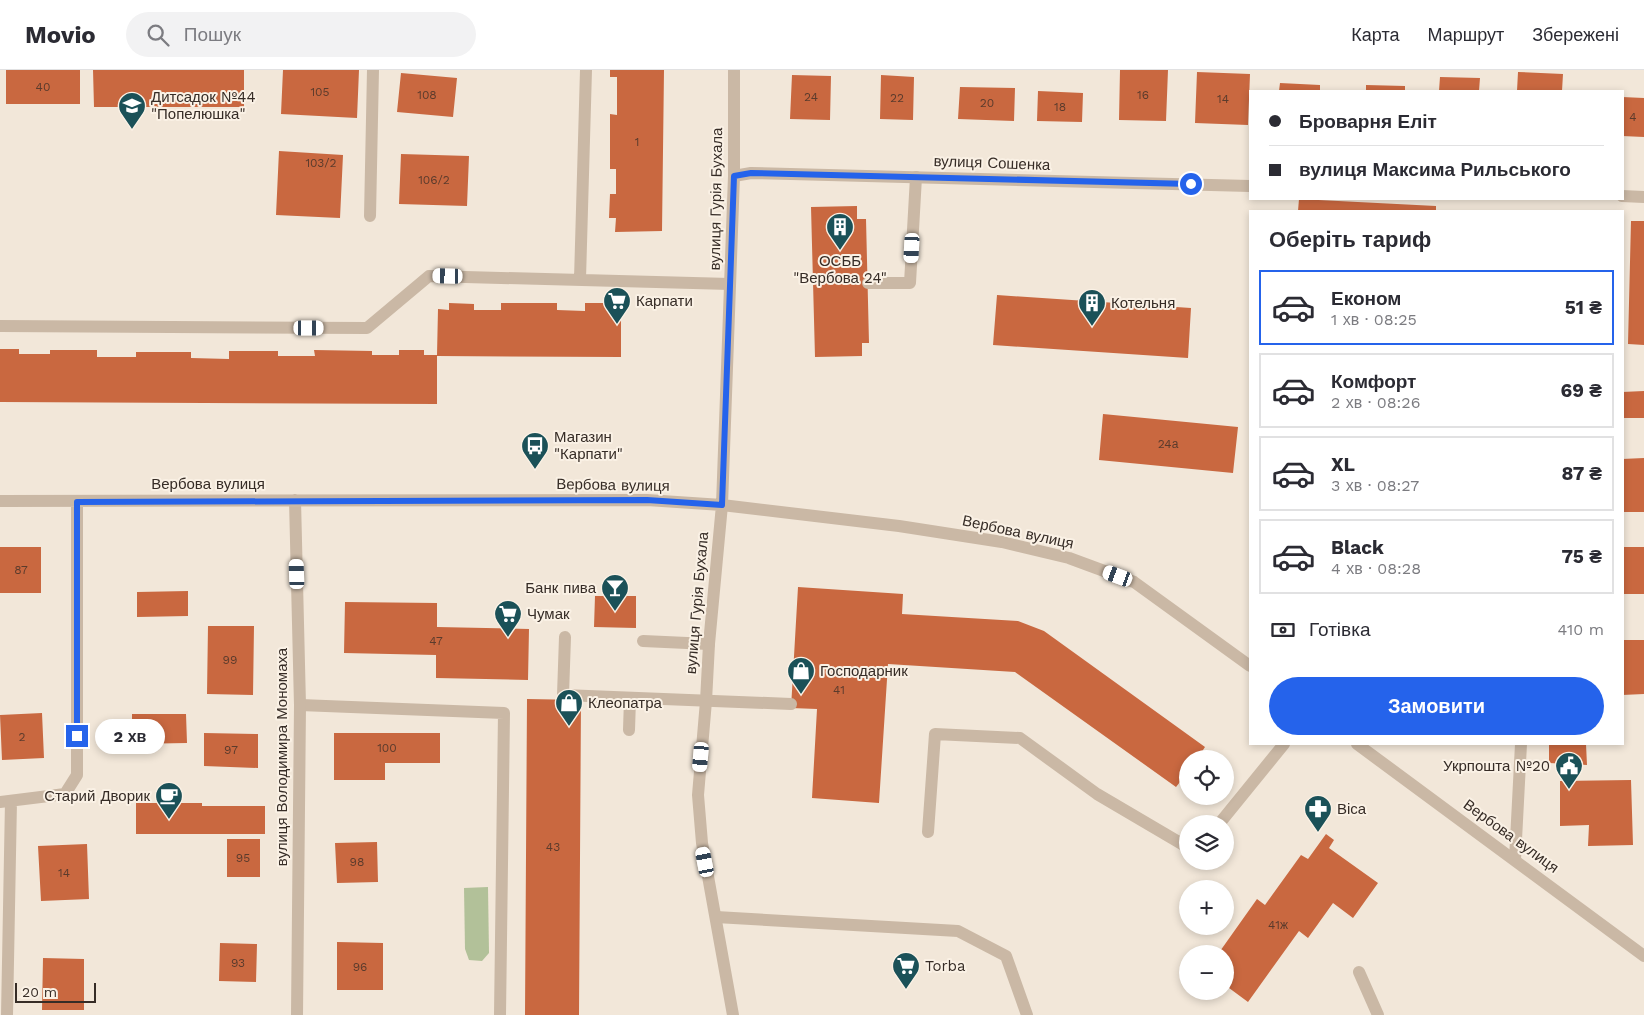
<!DOCTYPE html>
<html lang="uk">
<head>
<meta charset="utf-8">
<style>
	:root { --surface:#fff; --page:#f2f2f3; --text:#2b2b33; --muted:#7c7c81; --line:#e1e1e2; --accent:#2563eb }
	body { margin:0; font-family:"Work Sans",sans-serif; background:var(--page); color:var(--text); height:100vh; display:flex; flex-direction:column; font-size:19px; white-space:nowrap }
	* { box-sizing:border-box; margin:0 }
	p { font-size:16px; color:var(--muted) }
	.icon { flex:none; width:28px; height:28px; fill:none; stroke:currentColor; stroke-width:2; stroke-linecap:round; stroke-linejoin:round }
	.map { position:relative; flex:1; overflow:hidden }
	.drawer { position:absolute; left:1249px; top:140px; width:375px; height:535px; display:flex; flex-direction:column; background:var(--surface); border-radius:0px; box-shadow:0 2px 8px #0003 }
	.drawer>* { flex:none }
	.banner { position:absolute; left:1249px; top:20px; width:375px; height:110px; border-radius:0px; box-shadow:0 2px 8px #0003; display:grid; align-content:center; height:110px; padding:0 20px; background:var(--surface) }
	.controls { position:absolute; left:1179px; top:680px; display:grid; gap:10px }
	.controls a { display:grid; place-items:center; width:55px; height:55px; border-radius:50%; background:var(--surface); box-shadow:0 2px 8px #0003; font-size:25px }
	.scale { position:absolute; left:15px; bottom:12px; width:81px; box-sizing:border-box; padding-left:5px; border:2px solid #362c26; border-top:0; font-size:14px; line-height:18px; white-space:nowrap; color:#362c26; -webkit-text-stroke:4px #faf1e5; paint-order:stroke }
	.end { position:absolute; width:22px; height:22px; margin:-11px; border:6px solid #2563eb; background:#fff; box-shadow:0 0 0 2px #fff }
	.from { border-radius:50% }
	.bubble { position:absolute; height:35px; border-radius:18px; background:var(--surface); box-shadow:0 2px 8px #0003; font-size:16px; font-weight:700; line-height:35px; text-align:center }
	.car { position:absolute; width:15px; height:30px; margin:-15px -8px; border-radius:6px; box-shadow:0 0 4px 1px #0007; background:linear-gradient(#fff 24%,#345 0 40%,#fff 0 76%,#345 0 86%,#fff 0) }
	.banner b { display:flex; align-items:center; gap:18px; height:48px; font-size:19px }
	.banner b+b { border-top:1px solid var(--line) }
	.banner i { width:12px; height:12px; background:var(--text) }
	ul { padding:0; list-style:none }
	li { display:flex; align-items:center; gap:15px; height:75px; margin:0 10px 8px; padding:0 10px; border:2px solid var(--line); border-radius:0px }
	li div { flex:1 }
	li b { display:block; font-size:19px }
	li em { font-style:normal; font-weight:700 }
	li.current { border-color:var(--accent) }
	li>.icon { width:45px; height:45px; stroke-width:1.5 }
	h2 { padding:0 20px; font-size:22px; line-height:60px }
	.pay { display:flex; align-items:center; gap:12px; height:55px; padding:0 20px; font-size:19px }
	.pay p { margin-inline-start:auto }
	.action { display:flex; gap:10px; margin-top:auto; padding:10px 20px }
	.action a { flex:1; height:58px; border-radius:30px; background:var(--accent); color:#fff; font-size:20px; font-weight:700; line-height:58px; text-align:center }
	header { display:flex; align-items:center; gap:30px; box-sizing:border-box; height:70px; padding:0 25px; background:var(--surface); border-bottom:1px solid var(--line) }
	header strong { font-size:24px }
	nav { display:flex; gap:28px; margin-inline-start:auto; font-size:18px }
	.search { width:350px; height:45px; background:var(--page); display:flex; align-items:center; gap:12px; box-sizing:border-box; padding:0 18px; border-radius:28px; color:var(--muted); font-size:19px }
	.map>svg:first-child { display:block }
</style>
</head>
<body>
<header>
<strong>Movio</strong>
<div class="search"><svg class="icon" aria-label="search" viewBox="0 0 24 24"><circle cx="10" cy="10" r="6"/><path d="M15 15l6 6"/></svg>Пошук</div>
<nav><a>Карта</a><a>Маршрут</a><a>Збережені</a></nav>
</header>
<div class="map">
<svg width="1644" height="945" viewBox="0 0 1644 945">
	<rect width="100%" height="100%" fill="#f2e7d9"/>
	<path fill="#b2c199" d="M488 817 489 883 482 891 469 890 465 879 464 818Z"/>
	<path fill="#c96840" d="M6 0H80V34H6Z
		M93 0H244V37H94Z
		M283 0H359L357 48 281 44Z
		M610 0H664L662 161 615 162 616 148H609L610 124H616V99H610V44L617 45V7H610Z
		M1120 0H1168L1166 51 1119 50Z
		M1197 2 1250 4 1248 55 1195 53Z
		M1518 2 1563 4 1562 21H1517Z
		M401 3 457 8 453 47 397 42Z
		M792 5 831 6 830 50 790 49Z
		M881 5 914 7 913 50 880 49Z
		M1440 7 1480 8 1479 21H1439Z
		M1280 13 1320 15V21H1279Z
		M1366 15 1405 16V21H1366Z
		M960 17 1015 18 1014 51 958 49Z
		M1038 21 1083 23 1082 52 1037 51Z
		M1622 27 1644 28V67L1622 66Z
		M279 81 343 85 340 148 276 145Z
		M401 84 469 86 467 136 399 134Z
		M1299 129 1436 136V141H1298Z
		M857 136V149H866L869 273H862V286L815 287 811 137Z
		M1631 151H1644V275L1628 274Z
		M997 225 1191 238 1188 288 993 275Z
		M449 233 474 234V240H501V233H557V240L585 241V233H607V241H621V287L437 286V334L0 332V279H19V284H50V280H97V287H136V282H191V288L229 289V281H278V286H315L314 280 372 281V285H399V280H424V285H437L438 239 449 240Z
		M1644 321V348H1622V322Z
		M1103 344 1238 357 1233 403 1099 390Z
		M1644 388V442H1622V389Z
		M0 477H41V523H0Z
		M1622 477H1644V524H1622Z
		M798 517 903 524 902 544 1018 551 1044 561 1205 677 1197 689H1188V702L1176 717 1015 602 888 594 879 733 812 728 817 639 791 638Z
		M188 521V546L137 547V522Z
		M595 526H636V558L594 557Z
		M345 532 437 533V557L529 559 528 610 436 608V585L344 583Z
		M208 556H254L253 625 207 624Z
		M1622 570H1644V624L1622 625Z
		M527 629 581 630 579 945H525Z
		M42 643 44 688 2 690 0 645Z
		M132 644H186L187 673 132 674Z
		M204 663 258 664V698L204 696Z
		M334 663H440V693H385V710H334Z
		M1549 674H1586L1587 695 1549 693Z
		M1631 710 1633 775 1588 776 1589 755 1560 756V711Z
		M136 733H202V736H265V764H136Z
		M1326 764 1334 770 1329 778 1378 813 1353 848 1333 833 1308 868 1299 861 1248 932 1225 915V884H1218L1257 829 1265 835 1301 785 1308 789Z
		M227 769H260V807H227Z
		M377 772 378 812 337 813 335 773Z
		M87 774 89 829 41 831 38 776Z
		M337 872 383 873V920H337Z
		M220 873 257 874 256 912 219 911Z
		M43 888 84 889V940H42Z"/>
	<g fill="none" stroke-linecap="round" stroke-linejoin="round">
		<path stroke="#cab8a5" stroke-width="12" d="M580 209 586 0
			M868 213H910L916 107
			M0 256 367 258 429 206 730 214
			M565 567 563 625 791 634
			M643 571 709 574
			M300 635 504 643 500 945
			M629 660 630 629
			M1219 754 1284 674
			M928 762 935 664 1020 668 1097 724 1182 774 1188 773
			M1515 789 1521 674
			M716 847 958 861 1006 886 1027 945
			M1359 902 1378 945"/>
		<path stroke="#cab8a5" stroke-width="12" d="M734 106 751 103 1250 116
			M1622 126 1644 127
			M370 146 373 0
			M295 430 300 635 297 945
			M0 431 647 430 722 435 899 456 1002 472 1069 488 1134 512 1250 596
			M1357 674 1644 886
			M0 732 65 724 77 705V432
			M7 945 11 731
			M733 945 702 773 698 725 706 631 709 574 722 435 734 106V0"/>
	</g>
	<g fill="none" stroke-linecap="round" stroke-linejoin="round">
		<path stroke="#2563eb" stroke-width="6" d="M77 666V432L647 430 722 435 734 106 751 103 1191 114"/>
	</g>
	<defs>
		<symbol id="school-pin" viewBox="-11 -11 22 30"><path d="M0 17L-7.5 6A9.5 9.5 0 1 1 7.5 6Z" fill="#1b5158" stroke="#faf1e5"/><path d="M0-5L7-2L0 1L-7-2ZM-4 1L0 2.5L4 1V4Q0 6-4 4Z" fill="#fff"/></symbol>
		<symbol id="building-pin" viewBox="-11 -11 22 30"><path d="M0 17L-7.5 6A9.5 9.5 0 1 1 7.5 6Z" fill="#1b5158" stroke="#faf1e5"/><path d="M-4-6H4V6H1V3H-1V6H-4ZM-2.5-4.3h1.7v1.8h-1.7ZM.8-4.3h1.7v1.8H.8ZM-2.5-1h1.7V.8h-1.7ZM.8-1h1.7V.8H.8Z" fill="#fff"/></symbol>
		<symbol id="supermarket-pin" viewBox="-11 -11 22 30"><path d="M0 17L-7.5 6A9.5 9.5 0 1 1 7.5 6Z" fill="#1b5158" stroke="#faf1e5"/><path d="M-6-5.5h2.5l.6 2H6L4.5 2H-2.5L-4.4-4H-6ZM-1.5 3.2a1.3 1.3 0 1 0 .1 0ZM3 3.2a1.3 1.3 0 1 0 .1 0Z" fill="#fff"/></symbol>
		<symbol id="bus-pin" viewBox="-11 -11 22 30"><path d="M0 17L-7.5 6A9.5 9.5 0 1 1 7.5 6Z" fill="#1b5158" stroke="#faf1e5"/><path d="M-5-6H5V4H4V6H2V4H-2V6H-4V4H-5ZM-3.5-4V0h7V-4ZM-3.5 1.2v1.5H-2V1.2ZM2 1.2v1.5H3.5V1.2Z" fill="#fff"/></symbol>
		<symbol id="bar-pin" viewBox="-11 -11 22 30"><path d="M0 17L-7.5 6A9.5 9.5 0 1 1 7.5 6Z" fill="#1b5158" stroke="#faf1e5"/><path d="M-6-5H6L.8 .8V4.5H3.5V6h-7V4.5H-.8V.8Z" fill="#fff"/></symbol>
		<symbol id="shop-pin" viewBox="-11 -11 22 30"><path d="M0 17L-7.5 6A9.5 9.5 0 1 1 7.5 6Z" fill="#1b5158" stroke="#faf1e5"/><path d="M-5-2.5h2.3a2.7 3.5 0 0 1 5.4 0H5L5.5 6h-11ZM-1.5-2.5h3a1.5 2.3 0 0 0-3 0Z" fill="#fff"/></symbol>
		<symbol id="civic-pin" viewBox="-11 -11 22 30"><path d="M0 17L-7.5 6A9.5 9.5 0 1 1 7.5 6Z" fill="#1b5158" stroke="#faf1e5"/><path d="M-.6-6.5H3V-4.5H.6V-3L4-1V1h2V6H-6V1h2V-1L-.6-3ZM-1.2 2.5V6h2.4V2.5Z" fill="#fff"/></symbol>
		<symbol id="cafe-pin" viewBox="-11 -11 22 30"><path d="M0 17L-7.5 6A9.5 9.5 0 1 1 7.5 6Z" fill="#1b5158" stroke="#faf1e5"/><path d="M-5.5-4.5H6V0H3Q3 3.5 0 3.5H-2.5Q-5.5 3.5-5.5 0ZM3-3.2v2h1.7v-2ZM-6 4.5H4V6H-6Z" fill="#fff"/></symbol>
		<symbol id="pharmacy-pin" viewBox="-11 -11 22 30"><path d="M0 17L-7.5 6A9.5 9.5 0 1 1 7.5 6Z" fill="#1b5158" stroke="#faf1e5"/><path d="M-2-6h4v4h4v4h-4v4h-4v-4h-4v-4h4Z" fill="#fff"/></symbol>
	</defs>
	<g fill-rule="evenodd">
		<use href="#school-pin" x="116" y="20" width="32" height="43"/>
		<use href="#building-pin" x="824" y="141" width="32" height="43"/>
		<use href="#supermarket-pin" x="601" y="215" width="32" height="43"/>
		<use href="#building-pin" x="1076" y="217" width="32" height="43"/>
		<use href="#bus-pin" x="519" y="360" width="32" height="43"/>
		<use href="#bar-pin" x="599" y="502" width="32" height="43"/>
		<use href="#supermarket-pin" x="492" y="528" width="32" height="43"/>
		<use href="#shop-pin" x="785" y="585" width="32" height="43"/>
		<use href="#shop-pin" x="553" y="617" width="32" height="43"/>
		<use href="#civic-pin" x="1553" y="680" width="32" height="43"/>
		<use href="#cafe-pin" x="153" y="710" width="32" height="43"/>
		<use href="#pharmacy-pin" x="1302" y="723" width="32" height="43"/>
		<use href="#supermarket-pin" x="890" y="880" width="32" height="43"/>
	</g>
	<g text-anchor="middle" dominant-baseline="central" stroke-width="4" stroke-linejoin="round" paint-order="stroke">
		<g font-size="12" fill="#5b3b2c">
			<text x="43" y="17">40</text>
			<text x="320" y="22">105</text>
			<text x="427" y="25">108</text>
			<text x="1143" y="25">16</text>
			<text x="811" y="27">24</text>
			<text x="897" y="28">22</text>
			<text x="1223" y="29">14</text>
			<text x="987" y="33">20</text>
			<text x="1060" y="37">18</text>
			<text x="1633" y="47">4</text>
			<text x="637" y="72">1</text>
			<text x="321" y="93">103/2</text>
			<text x="434" y="110">106/2</text>
			<text x="1168" y="374">24а</text>
			<text x="21" y="500">87</text>
			<text x="436" y="571">47</text>
			<text x="230" y="590">99</text>
			<text x="839" y="620">41</text>
			<text x="22" y="667">2</text>
			<text x="387" y="678">100</text>
			<text x="231" y="680">97</text>
			<text x="553" y="777">43</text>
			<text x="243" y="788">95</text>
			<text x="357" y="792">98</text>
			<text x="64" y="803">14</text>
			<text x="1278" y="855">41ж</text>
			<text x="238" y="893">93</text>
			<text x="360" y="897">96</text>
		</g>
		<g font-size="15" fill="#362c26" stroke="#faf1e5" text-anchor="start">
			<text x="151" y="27">Дитсадок №44<tspan x="151" dy="17">"Попелюшка"</tspan></text>
			<text x="840" y="191" text-anchor="middle">ОСББ<tspan x="840" dy="17">"Вербова 24"</tspan></text>
			<text x="636" y="231">Карпати</text>
			<text x="1111" y="233">Котельня</text>
			<text x="554" y="367">Магазин<tspan x="554" dy="17">"Карпати"</tspan></text>
			<text x="596" y="518" text-anchor="end">Банк пива</text>
			<text x="527" y="544">Чумак</text>
			<text x="820" y="601">Господарник</text>
			<text x="588" y="633">Клеопатра</text>
			<text x="1550" y="696" text-anchor="end">Укрпошта №20</text>
			<text x="150" y="726" text-anchor="end">Старий Дворик</text>
			<text x="1337" y="739">Віса</text>
			<text x="925" y="896">Torba</text>
		</g>
		<g font-size="15" fill="#362c26" stroke="#faf1e5">
			<text transform="translate(992 93) rotate(2)">вулиця Сошенка</text>
			<text transform="translate(716 129) rotate(-89)">вулиця Гурія Бухала</text>
			<text x="208" y="414">Вербова вулиця</text>
			<text transform="translate(613 415) rotate(1)">Вербова вулиця</text>
			<text transform="translate(1018 462) rotate(12)">Вербова вулиця</text>
			<text transform="translate(697 533) rotate(-85)">вулиця Гурія Бухала</text>
			<text transform="translate(282 687) rotate(-90)">вулиця Володимира Мономаха</text>
			<text transform="translate(1511 766) rotate(36)">Вербова вулиця</text>
		</g>
	</g>
</svg>
<div class="controls">
<a><svg class="icon" aria-label="locate" viewBox="0 0 24 24"><circle cx="12" cy="12" r="6"/><path d="M12 2v4M12 18v4M2 12h4M18 12h4"/></svg></a>
<a><svg class="icon" aria-label="layers" viewBox="0 0 24 24"><path d="M12 4l9 5-9 5-9-5zM3 14l9 5 9-5"/></svg></a>
<a>+</a>
<a>−</a>
</div>
<div class="scale">20 m</div>
<i class="end from" style="left:1191px;top:114px"></i>
<i class="end" style="left:77px;top:666px"></i>
<div class="bubble" style="left:95px;top:649px;width:70px">2 хв</div>
<i class="car" style="left:912px;top:178px;rotate:183deg"></i>
<i class="car" style="left:448px;top:206px;rotate:271deg"></i>
<i class="car" style="left:309px;top:258px;rotate:90deg"></i>
<i class="car" style="left:297px;top:504px;rotate:358deg"></i>
<i class="car" style="left:1118px;top:506px;rotate:290deg"></i>
<i class="car" style="left:701px;top:687px;rotate:185deg"></i>
<i class="car" style="left:705px;top:792px;rotate:349deg"></i>
<div class="banner">
<b><i class="from"></i>Броварня Еліт</b>
<b><i></i>вулиця Максима Рильського</b>
</div>
<section class="drawer">
<h2>Оберіть тариф</h2>
<ul>
<li class="current"><svg class="icon" aria-label="car" viewBox="0 0 24 24"><path d="M5 17H2v-5l4-1 3-4h7l3 4 3 1v5h-3M9 17h6M6 11h13"/><circle cx="7" cy="17" r="2"/><circle cx="17" cy="17" r="2"/></svg><div><b>Економ</b><p>1 хв · 08:25</p></div><em>51 ₴</em></li>
<li><svg class="icon" aria-label="car" viewBox="0 0 24 24"><path d="M5 17H2v-5l4-1 3-4h7l3 4 3 1v5h-3M9 17h6M6 11h13"/><circle cx="7" cy="17" r="2"/><circle cx="17" cy="17" r="2"/></svg><div><b>Комфорт</b><p>2 хв · 08:26</p></div><em>69 ₴</em></li>
<li><svg class="icon" aria-label="car" viewBox="0 0 24 24"><path d="M5 17H2v-5l4-1 3-4h7l3 4 3 1v5h-3M9 17h6M6 11h13"/><circle cx="7" cy="17" r="2"/><circle cx="17" cy="17" r="2"/></svg><div><b>XL</b><p>3 хв · 08:27</p></div><em>87 ₴</em></li>
<li><svg class="icon" aria-label="car" viewBox="0 0 24 24"><path d="M5 17H2v-5l4-1 3-4h7l3 4 3 1v5h-3M9 17h6M6 11h13"/><circle cx="7" cy="17" r="2"/><circle cx="17" cy="17" r="2"/></svg><div><b>Black</b><p>4 хв · 08:28</p></div><em>75 ₴</em></li>
</ul>
<div class="pay"><svg class="icon" aria-label="cash" viewBox="0 0 24 24"><path d="M3 7h18v10H3z"/><circle cx="12" cy="12" r="2"/></svg>Готівка<p>410 m</p></div>
<div class="action"><a>Замовити</a></div>
</section>
</div>
</body>
</html>
